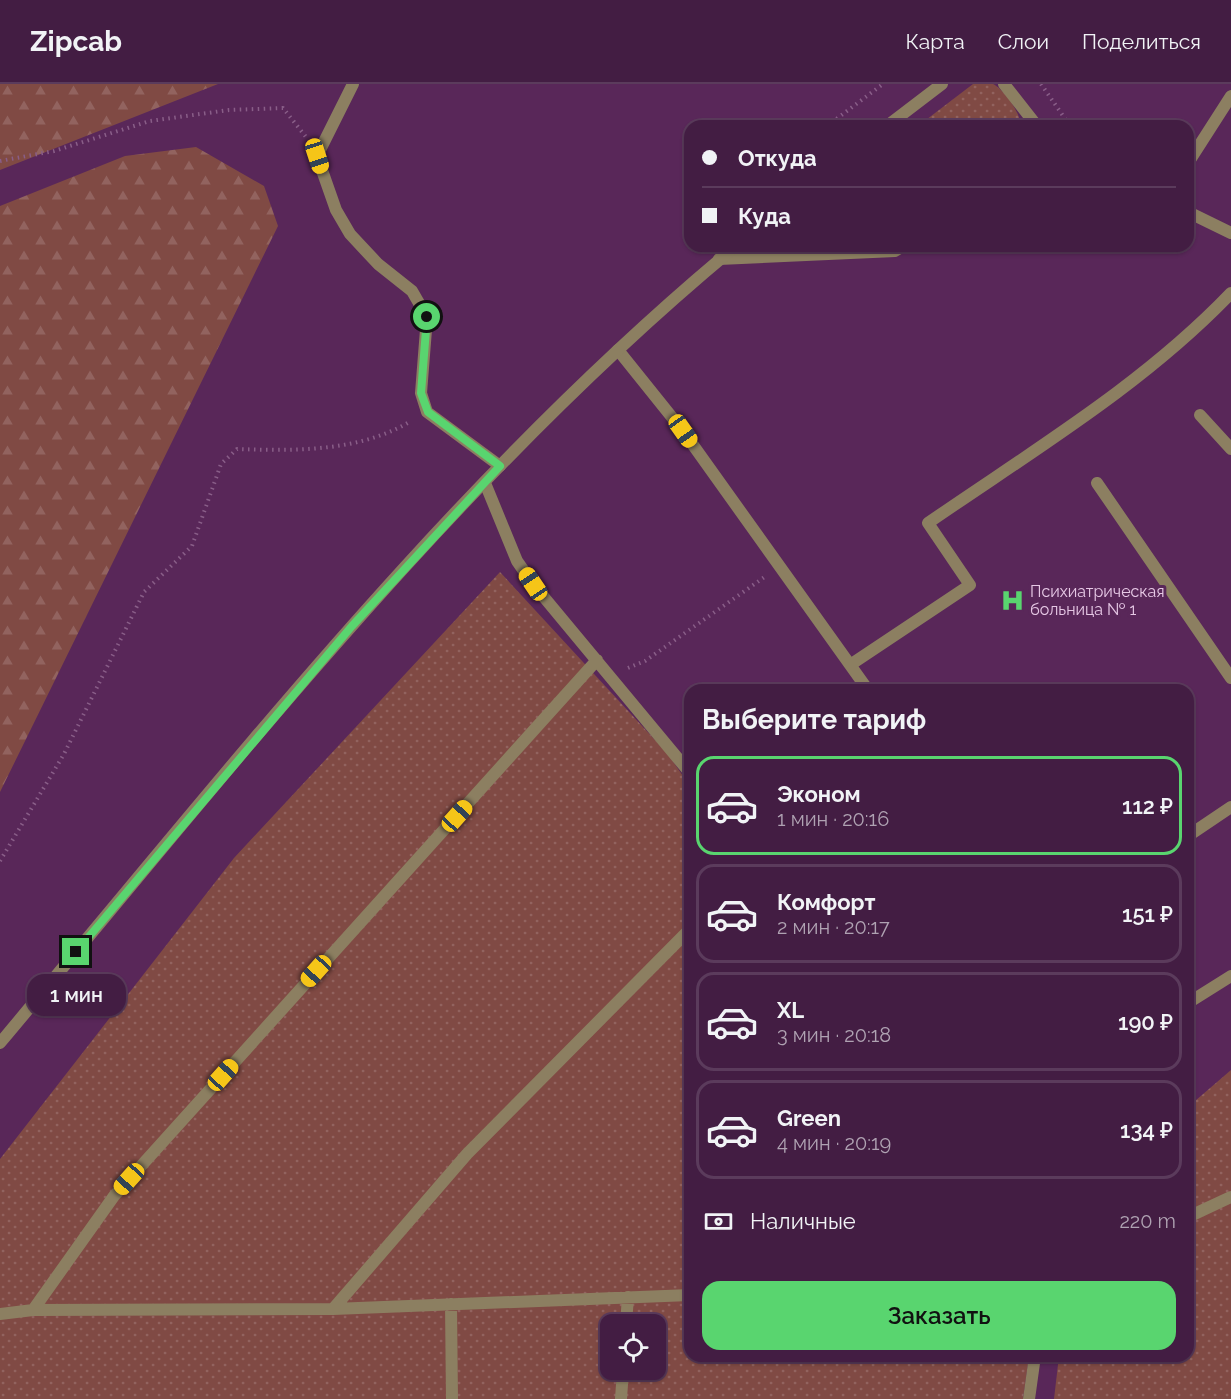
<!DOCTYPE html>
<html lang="ru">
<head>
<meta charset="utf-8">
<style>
	:root { --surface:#431d43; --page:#4d2a4e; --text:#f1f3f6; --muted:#afa2b2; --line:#5b3b5c; --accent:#59d56f }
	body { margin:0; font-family:Raleway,sans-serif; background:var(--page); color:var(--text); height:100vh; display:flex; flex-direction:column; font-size:22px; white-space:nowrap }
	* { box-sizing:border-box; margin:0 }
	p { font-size:20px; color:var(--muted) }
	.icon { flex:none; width:33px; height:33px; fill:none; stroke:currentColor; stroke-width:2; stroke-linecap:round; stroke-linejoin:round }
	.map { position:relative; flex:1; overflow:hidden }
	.details { position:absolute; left:684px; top:600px; width:510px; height:678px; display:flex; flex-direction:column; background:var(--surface); border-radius:18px; box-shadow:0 2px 4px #0004,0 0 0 2px var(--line) }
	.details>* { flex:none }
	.guide { position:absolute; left:684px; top:36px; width:510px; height:132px; border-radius:18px; box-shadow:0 2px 4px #0004,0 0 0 2px var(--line); display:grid; align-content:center; height:132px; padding:0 18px; background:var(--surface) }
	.buttons { position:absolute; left:600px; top:1230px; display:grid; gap:12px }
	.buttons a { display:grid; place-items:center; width:66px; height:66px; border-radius:12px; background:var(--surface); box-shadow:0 2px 4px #0004,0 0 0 2px var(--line); font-size:30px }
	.end { position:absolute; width:27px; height:27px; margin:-14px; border:8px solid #59d56f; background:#111; box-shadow:0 0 0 3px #111 }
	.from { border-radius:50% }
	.bubble { position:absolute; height:42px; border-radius:18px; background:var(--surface); box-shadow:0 2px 4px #0004,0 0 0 2px var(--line); font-size:20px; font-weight:600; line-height:42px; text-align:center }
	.car { position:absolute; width:18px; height:36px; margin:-18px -9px; border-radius:8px; box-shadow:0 0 4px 2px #0007; background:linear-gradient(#f5c518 24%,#345 0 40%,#f5c518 0 76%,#345 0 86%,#f5c518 0) }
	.guide b { display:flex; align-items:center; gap:21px; height:57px; font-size:22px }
	.guide b+b { border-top:2px solid var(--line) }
	.guide i { width:15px; height:15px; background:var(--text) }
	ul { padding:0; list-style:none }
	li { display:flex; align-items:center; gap:18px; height:99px; margin:0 12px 9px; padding:0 6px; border:3px solid var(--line); border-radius:18px }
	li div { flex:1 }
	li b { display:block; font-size:22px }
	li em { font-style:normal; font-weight:600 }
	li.on { border-color:var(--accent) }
	li>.icon { width:54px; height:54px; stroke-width:1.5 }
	h2 { padding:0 18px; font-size:27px; line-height:72px }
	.pay { display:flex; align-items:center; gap:15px; height:66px; padding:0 18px; font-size:22px }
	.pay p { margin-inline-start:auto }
	.action { display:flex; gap:12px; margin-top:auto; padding:12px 18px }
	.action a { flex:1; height:69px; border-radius:18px; background:var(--accent); color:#111; font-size:24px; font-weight:600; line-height:69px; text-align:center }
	header { display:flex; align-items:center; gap:36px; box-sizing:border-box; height:84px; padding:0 30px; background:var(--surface); border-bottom:2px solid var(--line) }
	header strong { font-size:28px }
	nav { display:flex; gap:33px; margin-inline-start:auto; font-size:21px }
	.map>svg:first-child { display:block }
</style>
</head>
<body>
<header>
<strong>Zipcab</strong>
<nav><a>Карта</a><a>Слои</a><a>Поделиться</a></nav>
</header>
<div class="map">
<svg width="1231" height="1315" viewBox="0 0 1231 1315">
	<defs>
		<pattern id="grass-dots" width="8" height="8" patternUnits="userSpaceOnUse" patternTransform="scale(1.5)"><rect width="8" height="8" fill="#804a44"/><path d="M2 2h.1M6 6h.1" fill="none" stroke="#92635f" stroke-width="1.8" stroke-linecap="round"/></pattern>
		<pattern id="forest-firs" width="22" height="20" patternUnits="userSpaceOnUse" patternTransform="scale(1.5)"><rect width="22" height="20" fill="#804a44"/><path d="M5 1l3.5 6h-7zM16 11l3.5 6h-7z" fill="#92635f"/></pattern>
	</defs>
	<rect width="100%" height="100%" fill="#592759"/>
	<path fill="url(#grass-dots)" fill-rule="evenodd" d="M973 0C979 0 988 0 993 0 1004 5 1022 31 1020 41L918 42Z
		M500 488 667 669 690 702V1272H1029L1023 1315H0V1075L234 774ZM610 1240H656V1286H610Z
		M1231 986V1315H1054L1059 1272H1188V1023Z"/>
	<path fill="url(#forest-firs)" d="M0 0H218L0 86Z
		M196 63 264 102 278 142 0 708V122L125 72Z"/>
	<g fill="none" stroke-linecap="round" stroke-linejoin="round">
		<path stroke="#895e88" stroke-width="4" stroke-dasharray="1.5 4.5" stroke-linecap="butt" d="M1041 0 1068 39 1066 42
			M827 42 883 0
			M0 77 54 67 150 37 229 26 283 24 306 53
			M628 584 645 577 766 492
			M0 777 64 670 144 508 192 462 221 380 237 365C294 367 360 368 411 337"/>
		<path stroke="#8c7f61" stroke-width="12" d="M353 0 317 72 336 126 350 150 378 180 412 207 427 233 421 309 427 328 500 382
			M1004 0 1037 42
			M1188 79 1231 12
			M1188 128 1231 149
			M719 175 895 167 903 162
			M618 266 683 347 868 606
			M1200 331 1231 365
			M485 399 517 477 533 500 690 689
			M1097 399 1231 594
			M850 581 970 501 928 439C1032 367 1143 301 1231 209
			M1188 752 1231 723
			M1188 919 1231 892
			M1188 1133 1231 1113
			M451 1220 452 1315
			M333 1225 467 1070 690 845
			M33 1226 114 1112 597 576
			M0 1230 33 1226 333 1225 690 1211
			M626 1240 628 1213
			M621 1315 623 1286
			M1029 1315 1035 1272"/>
		<path stroke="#8c7f61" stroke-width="12" d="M887 42 942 0
			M0 959C231 684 458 392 736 162"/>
	</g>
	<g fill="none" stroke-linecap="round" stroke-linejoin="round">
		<path stroke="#59d56f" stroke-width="8" d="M76 868 352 542 500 382 428 328 421 309 427 233"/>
	</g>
	<defs>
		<symbol id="hospital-bare" viewBox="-9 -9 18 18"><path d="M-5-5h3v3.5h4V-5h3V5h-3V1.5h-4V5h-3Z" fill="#59d56f" stroke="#592759" stroke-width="2.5" paint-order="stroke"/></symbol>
	</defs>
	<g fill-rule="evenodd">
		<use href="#hospital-bare" x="996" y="500" width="33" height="33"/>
	</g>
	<g text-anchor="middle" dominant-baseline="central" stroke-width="6" stroke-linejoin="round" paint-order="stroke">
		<g font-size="16" fill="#e6c8e5" stroke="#592759" text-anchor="start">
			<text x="1030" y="507">Психиатрическая<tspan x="1030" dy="18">больница № 1</tspan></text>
		</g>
	</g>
</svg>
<div class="buttons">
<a><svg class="icon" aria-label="locate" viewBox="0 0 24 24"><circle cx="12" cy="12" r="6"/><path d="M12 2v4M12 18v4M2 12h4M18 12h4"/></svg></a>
</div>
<i class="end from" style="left:427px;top:233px"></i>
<i class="end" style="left:76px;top:868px"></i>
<div class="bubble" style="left:27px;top:890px;width:99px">1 мин</div>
<i class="car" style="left:317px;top:72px;rotate:162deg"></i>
<i class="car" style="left:683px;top:347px;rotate:145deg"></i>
<i class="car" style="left:533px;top:500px;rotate:326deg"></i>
<i class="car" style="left:457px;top:732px;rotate:42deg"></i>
<i class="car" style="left:316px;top:887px;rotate:222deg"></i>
<i class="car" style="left:223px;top:991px;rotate:42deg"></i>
<i class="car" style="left:129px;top:1095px;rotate:222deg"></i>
<div class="guide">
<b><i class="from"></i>Откуда</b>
<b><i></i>Куда</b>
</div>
<section class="details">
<h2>Выберите тариф</h2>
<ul>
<li class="on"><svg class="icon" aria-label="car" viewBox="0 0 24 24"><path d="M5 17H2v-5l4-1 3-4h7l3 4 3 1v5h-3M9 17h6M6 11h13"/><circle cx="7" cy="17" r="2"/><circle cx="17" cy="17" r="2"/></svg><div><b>Эконом</b><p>1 мин · 20:16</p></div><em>112 ₽</em></li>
<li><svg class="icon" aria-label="car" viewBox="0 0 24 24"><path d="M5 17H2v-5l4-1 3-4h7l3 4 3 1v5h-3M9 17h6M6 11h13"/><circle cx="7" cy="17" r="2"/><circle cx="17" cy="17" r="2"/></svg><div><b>Комфорт</b><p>2 мин · 20:17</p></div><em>151 ₽</em></li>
<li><svg class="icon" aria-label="car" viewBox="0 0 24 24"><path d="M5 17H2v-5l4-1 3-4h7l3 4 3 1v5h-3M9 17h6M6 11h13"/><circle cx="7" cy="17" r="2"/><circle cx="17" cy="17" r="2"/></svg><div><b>XL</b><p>3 мин · 20:18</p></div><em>190 ₽</em></li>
<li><svg class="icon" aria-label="car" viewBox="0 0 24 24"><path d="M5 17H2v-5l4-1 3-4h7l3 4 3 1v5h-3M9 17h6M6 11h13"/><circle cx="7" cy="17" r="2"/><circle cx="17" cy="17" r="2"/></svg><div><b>Green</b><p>4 мин · 20:19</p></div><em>134 ₽</em></li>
</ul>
<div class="pay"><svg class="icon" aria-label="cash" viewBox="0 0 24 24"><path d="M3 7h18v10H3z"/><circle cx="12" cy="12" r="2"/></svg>Наличные<p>220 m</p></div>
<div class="action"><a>Заказать</a></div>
</section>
</div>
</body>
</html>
